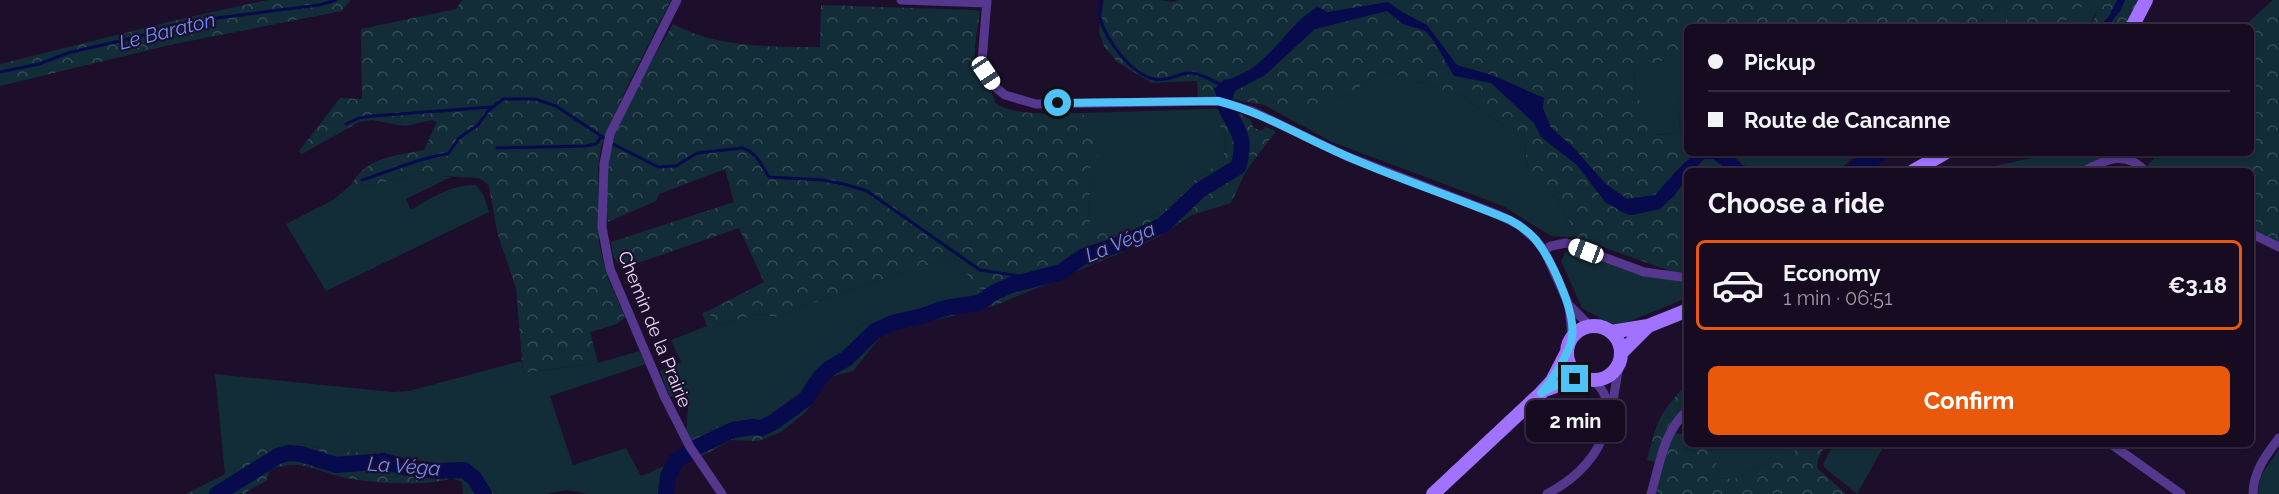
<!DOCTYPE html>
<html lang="en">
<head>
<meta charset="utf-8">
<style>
	:root { --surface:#160b21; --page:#23192e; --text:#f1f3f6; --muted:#9e9ba5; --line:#352b3f; --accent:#ea580c }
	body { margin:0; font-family:Raleway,sans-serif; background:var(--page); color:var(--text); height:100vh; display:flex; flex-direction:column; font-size:22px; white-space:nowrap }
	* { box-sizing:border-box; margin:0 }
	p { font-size:20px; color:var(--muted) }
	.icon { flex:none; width:33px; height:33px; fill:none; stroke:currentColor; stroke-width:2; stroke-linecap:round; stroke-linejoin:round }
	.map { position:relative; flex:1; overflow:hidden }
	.side { position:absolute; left:1684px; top:168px; width:570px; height:279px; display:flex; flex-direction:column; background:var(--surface); border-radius:9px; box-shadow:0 2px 4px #0004,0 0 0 2px var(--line) }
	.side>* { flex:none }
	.banner { position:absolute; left:1684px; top:24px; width:570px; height:132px; border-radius:9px; box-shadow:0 2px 4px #0004,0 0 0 2px var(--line); display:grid; align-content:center; height:132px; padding:0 24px; background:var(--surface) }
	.end { position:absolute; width:27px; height:27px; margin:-14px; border:8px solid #4fc3f7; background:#111; box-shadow:0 0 0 3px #111 }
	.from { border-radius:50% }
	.bubble { position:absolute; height:42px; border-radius:9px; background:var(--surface); box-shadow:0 2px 4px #0004,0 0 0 2px var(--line); font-size:20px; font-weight:700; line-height:42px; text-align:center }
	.car { position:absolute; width:18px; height:36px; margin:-18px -9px; border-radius:8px; box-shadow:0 0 4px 2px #0007; background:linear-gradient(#fff 24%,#345 0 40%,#fff 0 76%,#345 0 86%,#fff 0) }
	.banner b { display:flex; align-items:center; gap:21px; height:57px; font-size:22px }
	.banner b+b { border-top:2px solid var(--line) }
	.banner i { width:15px; height:15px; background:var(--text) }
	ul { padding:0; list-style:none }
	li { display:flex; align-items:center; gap:18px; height:90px; margin:0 12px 9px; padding:0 12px; border:3px solid var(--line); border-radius:9px }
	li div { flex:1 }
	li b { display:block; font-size:22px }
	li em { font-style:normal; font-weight:700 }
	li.current { border-color:var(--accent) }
	li>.icon { width:54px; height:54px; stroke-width:1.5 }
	h2 { padding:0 24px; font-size:27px; line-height:72px }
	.cta { display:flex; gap:12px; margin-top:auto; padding:12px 24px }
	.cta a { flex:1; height:69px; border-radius:9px; background:var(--accent); color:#fff; font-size:24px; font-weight:700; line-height:69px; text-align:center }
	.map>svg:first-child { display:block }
</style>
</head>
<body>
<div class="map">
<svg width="2279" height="494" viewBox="0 0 2279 494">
	<defs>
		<pattern id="forest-crowns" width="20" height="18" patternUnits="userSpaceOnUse" patternTransform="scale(1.5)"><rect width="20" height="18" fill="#122d37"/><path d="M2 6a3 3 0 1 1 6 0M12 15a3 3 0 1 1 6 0" fill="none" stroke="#354b55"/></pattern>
	</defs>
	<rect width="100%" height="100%" fill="#1d0f2c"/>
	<path fill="#122d37" d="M2086 0H2107L2097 11 2091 22 2080 27H2058L2087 3Z
		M2002 4 2009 15 2001 27H1935C1946 23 1958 27 1969 24 1983 22 1992 13 2002 4Z
		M1678 54H1687V94L1686 93 1677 105 1681 132 1656 135 1636 94 1633 65H1655L1669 56Z
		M1381 70 1462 96 1524 140 1528 171 1557 199 1578 238 1551 236 1503 206 1332 142 1284 116 1289 111 1349 95Z
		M1209 109C1213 117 1220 125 1224 133 1234 160 1203 174 1185 186 1175 218 1119 226 1090 235L1089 170 1083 113Z
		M1740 153H1859L1837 171H1752L1745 165Z
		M2040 153H2112L2075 171H1985L1999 165 2036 157Z
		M429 172 440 176 451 177 406 199 411 210C433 197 450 185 476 185L484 196 489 212 326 291 286 224 333 200 352 184 368 186Z
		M1573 250 1644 275 1687 283V298L1615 327 1582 308 1561 261 1566 251Z
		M952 257 982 290 882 322 858 325 853 343 821 366 792 400 767 416 714 427 690 440 686 432 688 408 681 396 670 397 660 371 681 362 671 340 707 326 702 313 708 311 717 325 759 314 777 317 798 308Z
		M639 351 646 364 550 396 573 465 626 448 641 476 669 464 664 474 661 494H588L567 490 546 494H497L483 476 389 453 335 451 297 443 225 474 215 374 392 392 409 391 521 361 524 373 598 363Z
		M1711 444H1801L1783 461H1773L1748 471 1738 478 1719 479C1716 468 1717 452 1711 444Z
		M1834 444H1885L1857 494 1825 468 1823 464Z
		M2279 449V494H2258L2260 477Z"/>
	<path fill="url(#forest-crowns)" d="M268 0H351L342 11 174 44 0 86V64L185 18Z
		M462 0H671L627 87 601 146 598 169 599 243 607 276 625 317 617 324 590 332 598 363 523 373 516 288 497 232 489 185 479 178 440 176 429 172 368 186 352 184C366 157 396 156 424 150L437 122 432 120 405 126 372 120 359 122 302 154 299 151 340 98 362 99 361 29 456 9Z
		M1104 0H1158L1174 2 1179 0H2086L2087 3 2058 27H2001L2009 15 2002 4C1992 13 1983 22 1969 24 1958 27 1946 23 1935 27H1688L1687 54 1669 56 1655 65H1633L1636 94 1657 135 1681 132 1677 105 1685 92 1688 94V153H1740L1745 165 1744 171H1688V270L1684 276 1578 238 1557 199 1528 171 1524 140 1462 96 1381 70 1349 95 1290 111 1284 116 1265 105 1229 99 1198 98 1197 81 1152 83 1117 62 1104 46 1099 32Z
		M2107 0H2139L2126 27 2119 25 2091 27 2097 11Z
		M2273 0H2279V247L2252 232V171H2153L2148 165 2159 153H2252V27H2243Z
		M821 5 974 10 980 11C978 31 970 55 979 74 983 84 994 92 995 103 1015 117 1058 113 1083 113L1098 157 1089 170 1090 234C1119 226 1175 218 1185 186 1203 174 1234 160 1224 133 1220 125 1213 117 1209 109 1226 108 1236 111 1251 120L1253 127 1261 131 1266 127 1276 131 1246 171 1231 203 1192 215 1156 238 996 305 890 331 882 335 853 371 827 378 806 412 781 432 758 441 731 440 700 457 690 440 714 427 767 416 792 400 821 366 853 343 858 325 882 322 981 290 952 257 798 308 777 317 759 314 717 325 708 311 764 282 739 228 635 264C614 267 614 260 611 242L734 202 725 169 659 194 656 201 608 222C605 200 605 169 611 148 621 108 653 60 673 24 717 48 771 47 820 47Z
		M1687 382V404L1669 425 1655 462 1647 460C1652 443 1655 423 1666 409 1672 399 1681 392 1687 382Z
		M1674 433 1687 435 1688 444H1711C1717 452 1716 468 1719 479L1738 478 1748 471 1773 461H1783L1801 444H1826L1818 459 1817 468 1846 494H1656L1663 461Z
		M297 443 335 451 389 453 466 466 483 476 497 494H463L462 482 452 478C427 487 372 483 346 478 315 472 303 457 270 470L266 481 246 492V494H186L239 467V449Z"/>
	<path fill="#070b4e" d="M2117 0H2125L2121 10 2107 27H2099L2109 16Z
		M1388 2 1402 12 1427 25 1457 65 1492 75 1544 98 1543 108 1551 128 1572 146 1605 183 1627 199 1655 195 1679 168 1696 153H1730L1749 171H1729L1713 159H1704L1693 171H1688L1687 178 1674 196 1660 209 1632 215 1626 214 1605 202 1577 165 1541 137 1534 123 1491 83 1454 76 1433 40 1425 31 1403 24 1387 11 1315 29 1265 75 1235 91 1230 101 1217 97 1214 89C1225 78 1243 76 1255 66 1270 54 1282 39 1295 25 1301 18 1310 12 1317 7L1328 12Z
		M1863 153H1894L1870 171H1842Z"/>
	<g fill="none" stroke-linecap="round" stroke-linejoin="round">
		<path stroke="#070b4e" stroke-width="3" d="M1101 0C1100 6 1099 13 1100 18 1106 40 1131 74 1154 79 1168 82 1178 73 1190 73 1199 72 1212 81 1220 84
			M0 72 39 64 68 53 217 18 319 5 336 0
			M346 124 359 118 372 116 492 107
			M613 144 658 167 676 166 697 153 742 148C757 152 761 165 769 177L822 180 844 184 867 191 980 270 1019 276 1029 282
			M497 148 586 146 596 144 602 136
			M362 180C391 171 418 158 448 154L459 138 478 125 487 112 503 99H535L556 106 604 138"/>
		<path stroke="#070b4e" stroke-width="16" d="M217 494 278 456 289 453 301 454 336 465 384 461 408 468 437 471 464 470 474 478 484 494
			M666 494 668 476 676 461 697 447 733 430 753 427 762 428 774 422 807 398 820 377 830 368 846 359 875 331 892 323 922 316 945 308 979 303 995 292 1011 285 1061 272 1084 256 1123 243 1163 225 1200 190 1238 167C1241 158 1243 149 1241 139 1236 118 1217 108 1228 87"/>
		<path stroke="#55378e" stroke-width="9" d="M677 0 610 134 604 164 602 227 610 269 664 396 690 447 722 494
			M901 0 987 3
			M987 0 982 61 986 73 995 87 1005 95 1036 104 1218 101 1252 111 1346 156 1499 215 1519 225 1536 240 1544 250 1569 305 1590 326
			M2084 171C2106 159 2126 150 2145 171
			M2252 234 2279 247
			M1544 250 1551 246 1566 243 1644 272 1688 278
			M1569 305 1572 337
			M1592 380C1605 389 1606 399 1610 413
			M2111 444 2181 494
			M1547 494C1606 463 1610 423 1619 364
			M1651 494C1660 464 1663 432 1688 410
			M2253 494C2253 472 2266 455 2279 438"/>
		<path stroke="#a072ff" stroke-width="14" d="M2132 27 2146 0
			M1913 171 1945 153
			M1567 353a27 27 0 1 1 54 0a27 27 0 1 1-54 0Z
			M1611 332 1648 326 1688 310
			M1621 353 1648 326
			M1545 390 1581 377
			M1433 494 1541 393 1552 381 1567 352"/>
	</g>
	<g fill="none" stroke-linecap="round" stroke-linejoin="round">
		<path stroke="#4fc3f7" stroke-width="8" d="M1058 103 1218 101C1262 112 1302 137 1344 155 1398 179 1455 197 1510 220 1519 225 1528 231 1535 239 1551 258 1576 312 1572 337 1569 355 1553 379 1541 393L1558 384 1575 379"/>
	</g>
	<g text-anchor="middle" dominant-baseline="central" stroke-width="4.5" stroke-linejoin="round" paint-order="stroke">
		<g font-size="18" fill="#eadbff" stroke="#1d0f2c">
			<text transform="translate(655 329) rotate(68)">Chemin de la Prairie</text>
		</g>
		<g font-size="20" font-style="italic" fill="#698cff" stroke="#1d0f2c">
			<text transform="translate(167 31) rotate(-14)">Le Baraton</text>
			<text transform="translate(1120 242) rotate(-23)">La Véga</text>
			<text transform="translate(404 466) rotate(4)">La Véga</text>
		</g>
	</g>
</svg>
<i class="end from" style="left:1058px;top:103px"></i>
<i class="end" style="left:1575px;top:379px"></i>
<div class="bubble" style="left:1526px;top:400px;width:99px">2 min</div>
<i class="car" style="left:986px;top:73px;rotate:146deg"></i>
<i class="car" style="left:1586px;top:251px;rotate:291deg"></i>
<div class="banner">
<b><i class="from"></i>Pickup</b>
<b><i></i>Route de Cancanne</b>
</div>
<section class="side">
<h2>Choose a ride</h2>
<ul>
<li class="current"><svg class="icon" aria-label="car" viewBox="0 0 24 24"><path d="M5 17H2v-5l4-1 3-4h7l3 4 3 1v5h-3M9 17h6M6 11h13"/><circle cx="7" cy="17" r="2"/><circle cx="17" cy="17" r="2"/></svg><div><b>Economy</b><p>1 min · 06:51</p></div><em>€3.18</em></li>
</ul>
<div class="cta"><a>Confirm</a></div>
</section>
</div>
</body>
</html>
